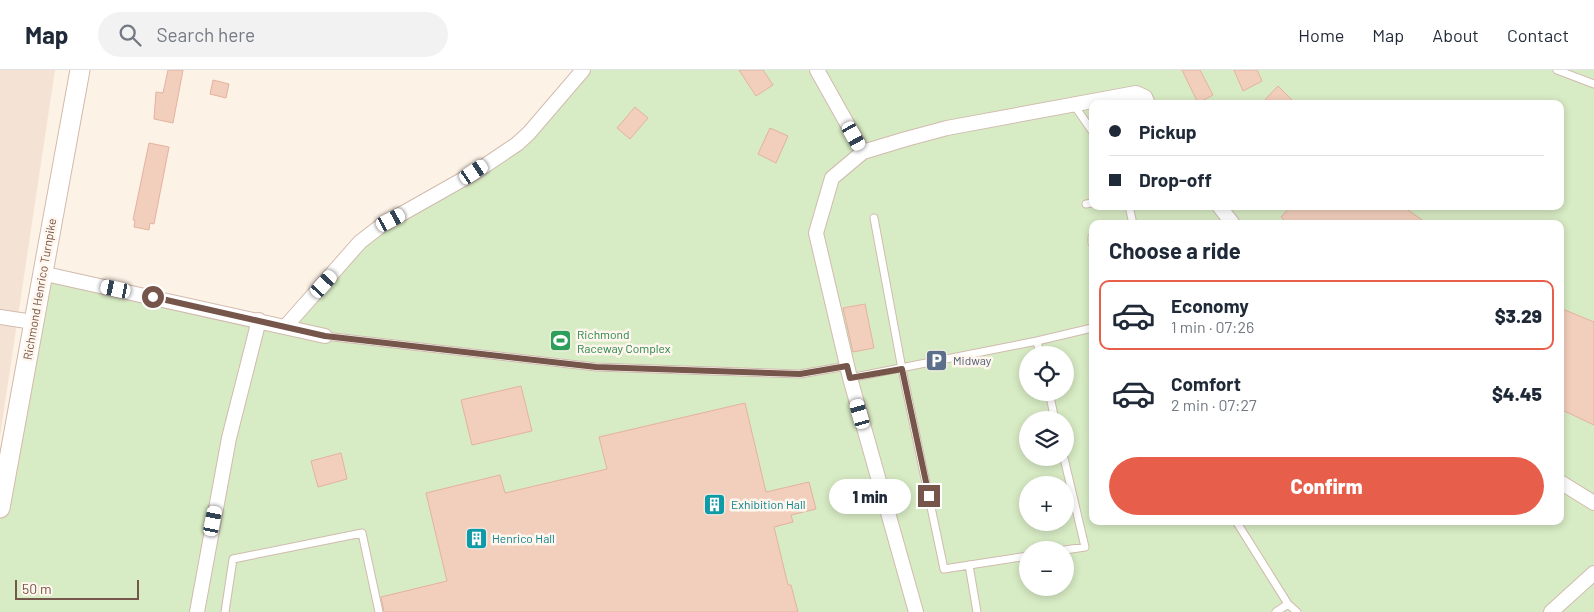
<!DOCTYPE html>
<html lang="en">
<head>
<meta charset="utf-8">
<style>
	:root { --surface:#fff; --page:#f2f2f3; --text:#1f2937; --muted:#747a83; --line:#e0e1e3; --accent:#e75f4a }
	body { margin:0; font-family:Barlow,sans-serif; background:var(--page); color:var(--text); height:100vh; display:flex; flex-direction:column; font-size:19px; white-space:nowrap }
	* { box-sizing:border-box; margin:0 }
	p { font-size:16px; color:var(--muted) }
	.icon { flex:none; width:28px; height:28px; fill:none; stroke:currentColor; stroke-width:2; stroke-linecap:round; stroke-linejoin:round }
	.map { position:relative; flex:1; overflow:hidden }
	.sheet { position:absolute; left:1089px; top:150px; width:475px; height:305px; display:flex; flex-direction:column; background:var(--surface); border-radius:10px; box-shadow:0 2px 8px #0003 }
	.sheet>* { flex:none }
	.banner { position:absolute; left:1089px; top:30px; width:475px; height:110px; border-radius:10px; box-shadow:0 2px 8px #0003; display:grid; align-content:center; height:110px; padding:0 20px; background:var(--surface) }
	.fabs { position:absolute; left:1019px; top:276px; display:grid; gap:10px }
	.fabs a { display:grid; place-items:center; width:55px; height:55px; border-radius:50%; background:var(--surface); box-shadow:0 2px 8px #0003; font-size:25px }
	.scale { position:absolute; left:15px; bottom:12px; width:124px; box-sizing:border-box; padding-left:5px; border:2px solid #76564a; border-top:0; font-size:14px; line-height:18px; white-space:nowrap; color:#76564a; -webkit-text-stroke:4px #fff6ed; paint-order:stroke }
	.end { position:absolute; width:22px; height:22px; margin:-11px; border:6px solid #76564a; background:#fff; box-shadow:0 0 0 2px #fff }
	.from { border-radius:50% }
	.bubble { position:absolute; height:35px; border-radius:18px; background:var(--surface); box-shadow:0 2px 8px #0003; font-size:16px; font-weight:800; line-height:35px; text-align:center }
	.car { position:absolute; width:15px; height:30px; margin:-15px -8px; border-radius:6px; box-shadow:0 0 4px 1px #0007; background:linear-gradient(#fff 24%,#345 0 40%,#fff 0 76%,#345 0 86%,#fff 0) }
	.banner b { display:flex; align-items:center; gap:18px; height:48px; font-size:19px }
	.banner b+b { border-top:1px solid var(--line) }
	.banner i { width:12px; height:12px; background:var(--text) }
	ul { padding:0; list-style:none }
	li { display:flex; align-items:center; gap:15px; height:70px; margin:0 10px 8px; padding:0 10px; border:2px solid transparent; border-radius:10px }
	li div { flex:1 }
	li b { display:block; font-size:19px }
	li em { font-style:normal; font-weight:800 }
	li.active { border-color:var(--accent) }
	li>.icon { width:45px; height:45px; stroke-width:1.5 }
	h2 { padding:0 20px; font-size:22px; line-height:60px }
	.primary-button { display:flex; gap:10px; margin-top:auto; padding:10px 20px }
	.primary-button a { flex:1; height:58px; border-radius:30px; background:var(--accent); color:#fff; font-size:20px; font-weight:800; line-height:58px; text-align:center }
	header { display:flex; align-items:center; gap:30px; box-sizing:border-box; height:70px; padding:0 25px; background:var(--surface); border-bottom:1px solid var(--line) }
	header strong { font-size:24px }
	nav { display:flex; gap:28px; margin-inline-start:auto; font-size:18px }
	.search { width:350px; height:45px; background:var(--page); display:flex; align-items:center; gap:12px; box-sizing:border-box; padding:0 18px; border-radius:28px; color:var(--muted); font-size:19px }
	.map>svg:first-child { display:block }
</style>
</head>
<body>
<header>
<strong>Map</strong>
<div class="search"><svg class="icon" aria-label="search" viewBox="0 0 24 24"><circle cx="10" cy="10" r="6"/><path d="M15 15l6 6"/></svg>Search here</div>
<nav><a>Home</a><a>Map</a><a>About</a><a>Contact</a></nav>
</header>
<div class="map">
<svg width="1594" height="542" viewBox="0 0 1594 542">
	<rect width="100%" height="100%" fill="#fdf2e6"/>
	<path fill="#f4e3d4" d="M0 0H55L0 366Z"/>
	<path fill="#d7ebc4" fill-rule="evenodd" d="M583 0H1594V542H0V438L41 203 286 256 360 172 517 74ZM1092 34H1560V136H1092ZM1092 154H1560V451H1092ZM1028 285H1065V322H1028ZM1028 350H1065V388H1028ZM1028 415H1065V452H1028ZM1028 480H1065V518H1028Z"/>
	<path fill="#f2cebd" stroke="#e5b29e" d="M168 0H183L173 53 154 49 156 22 163 23Z
		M739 0H763L773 15 756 26Z
		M1182 0H1200L1213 25 1198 33Z
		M1234 0H1257L1262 11 1243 21Z
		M213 10 229 14 226 28 210 24Z
		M1278 16 1296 34H1261Z
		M635 37 648 48 630 69 617 58Z
		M770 58 788 66 776 93 758 84Z
		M149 73 169 77 154 154 150 153 149 160 134 157 135 150H133Z
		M1291 136H1402L1428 154H1288L1281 147Z
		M865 234 874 278 853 282 843 238Z
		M1560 238 1594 252V355L1560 339Z
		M521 316 532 361 472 375 461 330Z
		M745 333 766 422 809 412 816 439 791 445 793 452 774 457 788 515H791L798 542H384L381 527 447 511 426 423 500 405 505 423 607 399 599 367Z
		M341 383 347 409 318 417 311 391Z"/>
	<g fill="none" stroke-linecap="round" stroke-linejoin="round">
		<defs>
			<path id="lane" d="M1557 0 1594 14
				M1074 35 1092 61
				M1086 134 1092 133
				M1129 136 1133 154
				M874 148 902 299 944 499 1028 486
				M1092 167V173
				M325 266 596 297 800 304 847 296
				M1040 285 1037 271 1092 258
				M850 308 1037 271
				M1049 322 1055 350
				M1064 388 1085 477 1065 480
				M1236 451 1288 534 1297 542
				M969 495 977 542
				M225 542 233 489 362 463 379 542
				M1276 542 1288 534"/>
			<path id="street" d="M817 0 863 82
				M1219 136 1233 154
				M41 203 325 266
				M0 247 33 252
				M286 256 360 172 382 155 474 103 517 74 529 63 583 0
				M1560 412 1594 433
				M197 542 229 368 259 250
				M916 542 850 308 816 163 832 108 863 82 906 69 947 58 1136 23 1145 27 1148 34
				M1551 542 1594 503"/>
			<path id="secondary" d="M0 438 80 0"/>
		</defs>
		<use href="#lane" stroke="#d1bbae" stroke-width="9"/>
		<use href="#street" stroke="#d1bbae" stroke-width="16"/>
		<use href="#secondary" stroke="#d4baac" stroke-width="21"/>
		<use href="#lane" stroke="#fff" stroke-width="7"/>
		<use href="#street" stroke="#fff" stroke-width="14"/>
		<use href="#secondary" stroke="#fff" stroke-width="19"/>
	</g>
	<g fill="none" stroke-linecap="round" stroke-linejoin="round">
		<path stroke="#76564a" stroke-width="6" d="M153 227 325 266 596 297 800 304 847 296 850 308 902 299 929 426"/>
	</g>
	<defs>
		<symbol id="stadium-square" viewBox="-11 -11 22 22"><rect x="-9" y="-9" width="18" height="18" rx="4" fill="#2e9e5b" stroke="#fff6ed"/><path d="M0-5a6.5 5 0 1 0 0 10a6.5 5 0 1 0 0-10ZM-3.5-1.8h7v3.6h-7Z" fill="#fff"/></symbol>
		<symbol id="parking-square" viewBox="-11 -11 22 22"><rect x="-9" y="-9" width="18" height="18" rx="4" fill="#5c6f8a" stroke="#fff6ed"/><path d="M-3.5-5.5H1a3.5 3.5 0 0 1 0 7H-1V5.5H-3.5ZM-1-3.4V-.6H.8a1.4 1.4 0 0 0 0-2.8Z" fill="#fff"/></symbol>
		<symbol id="building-square" viewBox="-11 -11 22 22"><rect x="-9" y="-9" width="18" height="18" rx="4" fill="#0f9aa8" stroke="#fff6ed"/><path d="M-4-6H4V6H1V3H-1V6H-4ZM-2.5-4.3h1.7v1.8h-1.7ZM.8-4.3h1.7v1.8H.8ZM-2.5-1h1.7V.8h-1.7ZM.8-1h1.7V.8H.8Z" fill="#fff"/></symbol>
	</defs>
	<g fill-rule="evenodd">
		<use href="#stadium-square" x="548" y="258" width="25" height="25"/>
		<use href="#parking-square" x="924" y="278" width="25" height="25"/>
		<use href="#building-square" x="702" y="422" width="25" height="25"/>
		<use href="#building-square" x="464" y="456" width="25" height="25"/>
	</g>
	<g text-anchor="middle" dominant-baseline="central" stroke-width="5" stroke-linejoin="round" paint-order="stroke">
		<g font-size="12" fill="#76564a" stroke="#fff6ed">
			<text transform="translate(39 219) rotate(-80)">Richmond Henrico Turnpike</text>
		</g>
		<g font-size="12" fill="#27864d" stroke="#fff6ed" text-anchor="start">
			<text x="577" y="264">Richmond<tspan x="577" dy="14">Raceway Complex</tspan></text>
		</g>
		<g font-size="12" fill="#4e5e75" stroke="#fff6ed" text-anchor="start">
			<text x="953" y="290">Midway</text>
		</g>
		<g font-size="12" fill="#0d838f" stroke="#fff6ed" text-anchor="start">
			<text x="731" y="434">Exhibition Hall</text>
			<text x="492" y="468">Henrico Hall</text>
		</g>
	</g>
</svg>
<div class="fabs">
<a><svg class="icon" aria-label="locate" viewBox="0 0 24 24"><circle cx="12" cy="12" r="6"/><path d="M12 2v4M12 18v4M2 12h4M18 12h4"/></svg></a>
<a><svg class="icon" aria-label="layers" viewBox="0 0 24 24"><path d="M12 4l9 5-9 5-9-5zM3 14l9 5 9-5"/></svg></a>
<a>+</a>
<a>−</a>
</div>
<div class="scale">50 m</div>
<i class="end from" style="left:153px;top:227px"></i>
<i class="end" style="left:929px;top:426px"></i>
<div class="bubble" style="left:829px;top:409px;width:82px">1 min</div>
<i class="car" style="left:854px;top:66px;rotate:151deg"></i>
<i class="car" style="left:474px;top:102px;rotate:56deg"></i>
<i class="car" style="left:391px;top:150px;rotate:62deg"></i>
<i class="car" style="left:324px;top:214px;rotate:42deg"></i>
<i class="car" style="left:116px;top:219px;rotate:282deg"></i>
<i class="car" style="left:860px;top:344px;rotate:344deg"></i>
<i class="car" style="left:213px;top:451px;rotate:11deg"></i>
<div class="banner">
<b><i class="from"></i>Pickup</b>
<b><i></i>Drop-off</b>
</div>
<section class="sheet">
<h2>Choose a ride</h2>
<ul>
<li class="active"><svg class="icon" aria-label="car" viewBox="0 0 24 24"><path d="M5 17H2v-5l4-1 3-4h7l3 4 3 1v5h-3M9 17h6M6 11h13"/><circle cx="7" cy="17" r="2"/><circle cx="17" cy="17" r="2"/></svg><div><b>Economy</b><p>1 min · 07:26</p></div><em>$3.29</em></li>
<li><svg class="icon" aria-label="car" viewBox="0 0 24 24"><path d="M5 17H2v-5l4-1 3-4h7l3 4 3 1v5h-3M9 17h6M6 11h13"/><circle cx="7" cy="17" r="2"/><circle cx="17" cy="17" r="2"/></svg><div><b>Comfort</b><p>2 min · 07:27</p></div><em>$4.45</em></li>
</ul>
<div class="primary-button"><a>Confirm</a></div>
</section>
</div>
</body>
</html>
